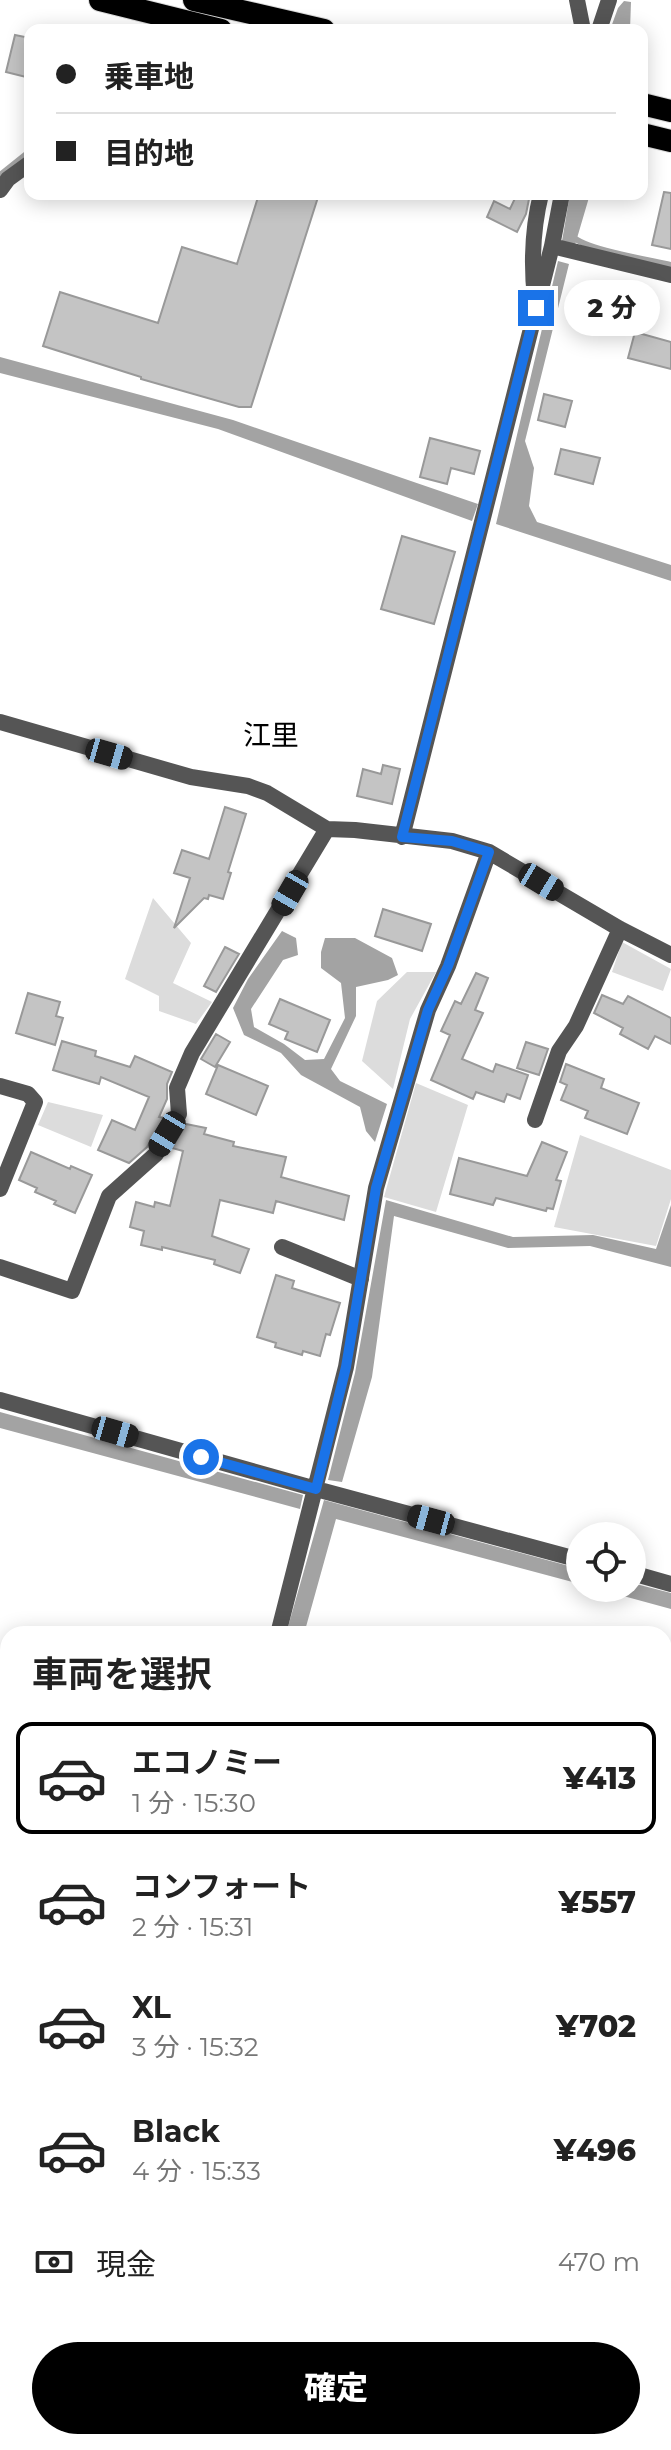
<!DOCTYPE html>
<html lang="ja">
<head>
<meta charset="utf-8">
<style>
	:root { --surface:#fff; --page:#f6f6f6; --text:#222; --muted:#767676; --line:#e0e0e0; --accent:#000 }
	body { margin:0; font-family:Montserrat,"Noto Sans JP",sans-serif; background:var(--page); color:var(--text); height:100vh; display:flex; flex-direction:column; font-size:30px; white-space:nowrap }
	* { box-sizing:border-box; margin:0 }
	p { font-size:26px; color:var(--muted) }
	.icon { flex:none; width:44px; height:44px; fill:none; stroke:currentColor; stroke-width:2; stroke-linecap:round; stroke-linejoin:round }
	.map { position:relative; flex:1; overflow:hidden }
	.side { position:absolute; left:0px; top:1626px; width:672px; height:824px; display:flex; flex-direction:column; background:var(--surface); border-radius:24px 24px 0 0; box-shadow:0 4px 20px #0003 }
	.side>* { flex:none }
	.banner { position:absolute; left:24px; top:24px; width:624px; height:176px; border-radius:16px; box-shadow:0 4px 20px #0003; display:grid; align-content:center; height:176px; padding:0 32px; background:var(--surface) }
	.fabs { position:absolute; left:566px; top:1522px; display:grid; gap:16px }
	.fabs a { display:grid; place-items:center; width:80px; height:80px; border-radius:50%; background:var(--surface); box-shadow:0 4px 20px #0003; font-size:40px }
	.end { position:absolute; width:36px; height:36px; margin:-18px; border:10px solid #1a73e8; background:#fff; box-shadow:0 0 0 4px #fff }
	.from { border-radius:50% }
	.bubble { position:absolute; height:56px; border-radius:28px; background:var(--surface); box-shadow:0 4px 20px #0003; font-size:26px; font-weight:800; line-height:56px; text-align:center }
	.car { position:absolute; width:24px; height:48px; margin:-24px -12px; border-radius:10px; box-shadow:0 0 6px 2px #0007; background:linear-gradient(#222 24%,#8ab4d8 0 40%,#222 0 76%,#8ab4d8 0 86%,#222 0) }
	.banner b { display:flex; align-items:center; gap:28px; height:76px; font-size:30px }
	.banner b+b { border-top:2px solid var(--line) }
	.banner i { width:20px; height:20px; background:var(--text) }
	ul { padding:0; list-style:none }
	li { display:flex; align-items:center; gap:24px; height:112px; margin:0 16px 12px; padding:0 16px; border:4px solid transparent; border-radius:16px }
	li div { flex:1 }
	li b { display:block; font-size:30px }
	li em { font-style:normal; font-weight:800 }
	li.current { border-color:var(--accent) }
	li>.icon { width:72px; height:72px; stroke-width:1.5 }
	h2 { padding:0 32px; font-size:36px; line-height:96px }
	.pay { display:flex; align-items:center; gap:20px; height:88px; padding:0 32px; font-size:30px }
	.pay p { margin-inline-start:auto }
	.action { display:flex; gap:16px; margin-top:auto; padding:16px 32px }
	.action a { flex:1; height:92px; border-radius:48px; background:var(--accent); color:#fff; font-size:32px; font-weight:800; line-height:92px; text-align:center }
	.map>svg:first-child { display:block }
</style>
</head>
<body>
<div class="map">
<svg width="671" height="2450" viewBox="0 0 671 2450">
	<rect width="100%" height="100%" fill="#fff"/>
	<path fill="#dcdcdc" d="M153 898 191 943 173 983 212 1002 196 1024 159 1011V996L125 979Z
		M622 942 671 969 663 991 612 972Z
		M407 972H436L410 1019 393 1089 362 1061 377 1001Z
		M416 1083 468 1105 436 1212 384 1197Z
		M48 1102 103 1115 91 1147 38 1125Z
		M580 1135 671 1170V1199L656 1246 554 1227Z
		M671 2336V2450H431L447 2442H664V2340Z"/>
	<path fill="#a3a3a3" d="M624 1 631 2 630 30H610L618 8Z
		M570 194H590L575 245 562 241Z
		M558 261 569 264 525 441 534 468 529 506 537 522 671 565V581L496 524Z
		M0 357 233 420 478 504 472 521 218 429 0 373Z
		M282 931 296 938 298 955 283 960 251 1009 254 1027 284 1044 305 1060 324 1059 345 1018 341 983 321 968V952L325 938H355L392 958 398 975 388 980 356 987V1016L331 1069 340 1081 387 1104 375 1142 366 1131 360 1107 301 1075 281 1053 244 1035 233 1008 248 979Z
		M386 1200 513 1237 593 1235 656 1249 671 1205V1267L590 1246 508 1248 394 1216 372 1377 342 1482 328 1480 355 1373Z
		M0 1412 303 1495 300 1509 0 1428Z
		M324 1500 580 1569V1584L336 1519 304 1634H286Z
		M632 1583 671 1593V1609L594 1588H632Z"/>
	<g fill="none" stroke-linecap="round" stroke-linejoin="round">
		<path stroke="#a3a3a3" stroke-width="6" d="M0 175 30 151
			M572 236C585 250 650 260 671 265
			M0 1988 8 1990
			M664 2171 671 2173
			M664 2326 671 2322
			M664 2335 671 2331
			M75 2450 77 2442
			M418 2450 434 2442"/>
	</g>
	<path fill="#c4c4c4" stroke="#999" stroke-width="2" d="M15 35 30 38V78L6 72Z
		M664 192 671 193V249L652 245Z
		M259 194H319L251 407H239L141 379V377L43 346 60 292 158 323 182 247 237 264Z
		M517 194 529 199 526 214 517 232 487 217 494 201 510 209Z
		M635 332 671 342V369L628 358Z
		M544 394 572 401 565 427 538 420Z
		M430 438 480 451 474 474 451 468 447 484 420 477Z
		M561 449 600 458 593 484 555 474Z
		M402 536 455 552 434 624 381 609Z
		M383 765 400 769 392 804 357 796 363 769 381 774Z
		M225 807 246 814 228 872 231 873 223 899 209 895 208 899 204 898 174 928 190 878 174 873 182 850 209 859Z
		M383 909 431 924 422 951 375 936Z
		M225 947 239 954 216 992 204 986Z
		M476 973 488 978 475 1010 483 1013 462 1059 493 1072 496 1064 528 1075 520 1099 507 1094 504 1102 476 1092 473 1099 431 1080 450 1035 441 1031 455 1001 461 1004Z
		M28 993 60 1002 56 1016 63 1018 55 1045 16 1033Z
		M602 995 623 1004 628 996 671 1018V1044L655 1036 648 1049 620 1034 623 1028 594 1013Z
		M280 999 330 1020 317 1052 285 1039 288 1032 269 1024Z
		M216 1034 230 1042 215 1067 201 1059Z
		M62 1041 96 1051 95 1056 130 1067 135 1056 172 1072 167 1084V1099L159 1117 164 1118 147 1147 129 1163 98 1150 112 1120 135 1130 149 1097 101 1077 99 1084 53 1070Z
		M526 1042 548 1049 539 1075 517 1068Z
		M566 1064 604 1079 601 1088 639 1103 627 1134 585 1118 588 1111 561 1100 567 1085 560 1082Z
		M218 1065 268 1086 256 1115 206 1094Z
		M186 1124 206 1128 204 1134 234 1142 233 1146 286 1157 281 1177 349 1196 344 1220 276 1201 273 1213 220 1200 212 1236 249 1249 240 1273 214 1264 215 1260 162 1247V1250L141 1245 144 1231 130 1227 136 1202 154 1207 155 1202 170 1206 183 1151 172 1148Z
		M542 1142 567 1152 556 1180 561 1181 553 1209 547 1208 546 1211 496 1198 493 1205 450 1194 459 1158 527 1176Z
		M31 1152 70 1169 71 1166 92 1175 75 1213 54 1204 56 1201 35 1192 37 1188 19 1180Z
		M276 1275 294 1281 292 1288 340 1303 330 1335 326 1334 320 1356 303 1351 302 1355 275 1347 276 1343 257 1337Z"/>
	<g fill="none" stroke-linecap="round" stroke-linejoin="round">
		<defs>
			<path id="trunk" d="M100 0 221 30
				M194 0 324 30
				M642 104 671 111
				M642 134 671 141"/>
		</defs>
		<use href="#trunk" stroke="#dbdbdb" stroke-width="24"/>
		<path stroke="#555" stroke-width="16" d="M577 0 583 30
			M599 30 609 0
			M0 190 8 179 30 163
			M552 246 671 275
			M535 299C531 262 532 230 541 194
			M0 722 191 777 248 786 267 793 327 829 355 830 452 841 489 852 620 929 671 955
			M402 837 552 246 562 194
			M0 1086 28 1094 35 1102 0 1189
			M535 1120 559 1051 576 1026 620 929
			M282 1247 361 1279
			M0 1267 72 1291 109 1196 156 1154 179 1114 177 1088 192 1053 327 829
			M0 1400 316 1489 580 1560
			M632 1573 671 1584
			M278 1634 346 1367 376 1188 428 1010 448 966 489 852
			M0 1705 8 1707
			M664 1885 671 1887
			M0 2289 8 2291
			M664 2309 671 2305
			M664 2426 671 2423
			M619 2450 634 2442"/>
		<use href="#trunk" stroke="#000" stroke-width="22"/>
	</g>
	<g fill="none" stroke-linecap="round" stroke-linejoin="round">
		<path stroke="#1a73e8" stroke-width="10" d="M201 1457 316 1489 346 1367 376 1188 428 1010 448 966 489 852 452 841 402 837 536 308"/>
	</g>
	<g text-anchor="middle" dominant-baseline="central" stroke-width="6" stroke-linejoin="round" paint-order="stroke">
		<g font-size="28" fill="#000" stroke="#fff">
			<text x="271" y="735">江里</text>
		</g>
	</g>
</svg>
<div class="fabs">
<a><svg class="icon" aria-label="locate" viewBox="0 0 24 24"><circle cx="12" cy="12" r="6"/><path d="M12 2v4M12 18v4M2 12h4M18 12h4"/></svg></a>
</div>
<i class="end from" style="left:201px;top:1457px"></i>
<i class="end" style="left:536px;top:308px"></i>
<div class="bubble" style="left:564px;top:280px;width:96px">2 分</div>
<i class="car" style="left:109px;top:754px;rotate:106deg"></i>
<i class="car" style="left:541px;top:882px;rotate:121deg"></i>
<i class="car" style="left:290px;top:893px;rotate:210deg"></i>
<i class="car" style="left:167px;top:1134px;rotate:211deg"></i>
<i class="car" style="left:115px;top:1432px;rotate:106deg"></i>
<i class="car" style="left:431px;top:1520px;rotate:285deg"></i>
<div class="banner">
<b><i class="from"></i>乗車地</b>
<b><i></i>目的地</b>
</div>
<section class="side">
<h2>車両を選択</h2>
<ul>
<li class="current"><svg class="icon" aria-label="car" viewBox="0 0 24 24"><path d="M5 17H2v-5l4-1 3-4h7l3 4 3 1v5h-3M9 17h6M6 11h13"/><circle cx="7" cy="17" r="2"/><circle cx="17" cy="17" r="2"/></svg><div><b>エコノミー</b><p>1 分 · 15:30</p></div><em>¥413</em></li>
<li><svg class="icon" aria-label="car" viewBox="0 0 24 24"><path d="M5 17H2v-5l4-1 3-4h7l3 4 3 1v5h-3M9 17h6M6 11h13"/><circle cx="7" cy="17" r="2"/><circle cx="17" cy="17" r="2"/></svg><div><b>コンフォート</b><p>2 分 · 15:31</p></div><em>¥557</em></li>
<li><svg class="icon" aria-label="car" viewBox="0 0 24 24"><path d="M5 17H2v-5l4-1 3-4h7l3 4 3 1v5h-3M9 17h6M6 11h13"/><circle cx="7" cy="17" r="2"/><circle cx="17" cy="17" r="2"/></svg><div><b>XL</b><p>3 分 · 15:32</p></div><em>¥702</em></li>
<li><svg class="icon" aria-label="car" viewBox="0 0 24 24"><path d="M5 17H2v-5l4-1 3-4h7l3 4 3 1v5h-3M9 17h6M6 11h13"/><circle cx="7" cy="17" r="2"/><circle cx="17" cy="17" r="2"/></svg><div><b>Black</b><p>4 分 · 15:33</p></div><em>¥496</em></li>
</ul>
<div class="pay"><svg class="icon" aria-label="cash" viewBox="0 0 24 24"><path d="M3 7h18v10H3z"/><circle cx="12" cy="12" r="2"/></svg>現金<p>470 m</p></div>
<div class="action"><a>確定</a></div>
</section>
</div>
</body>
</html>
